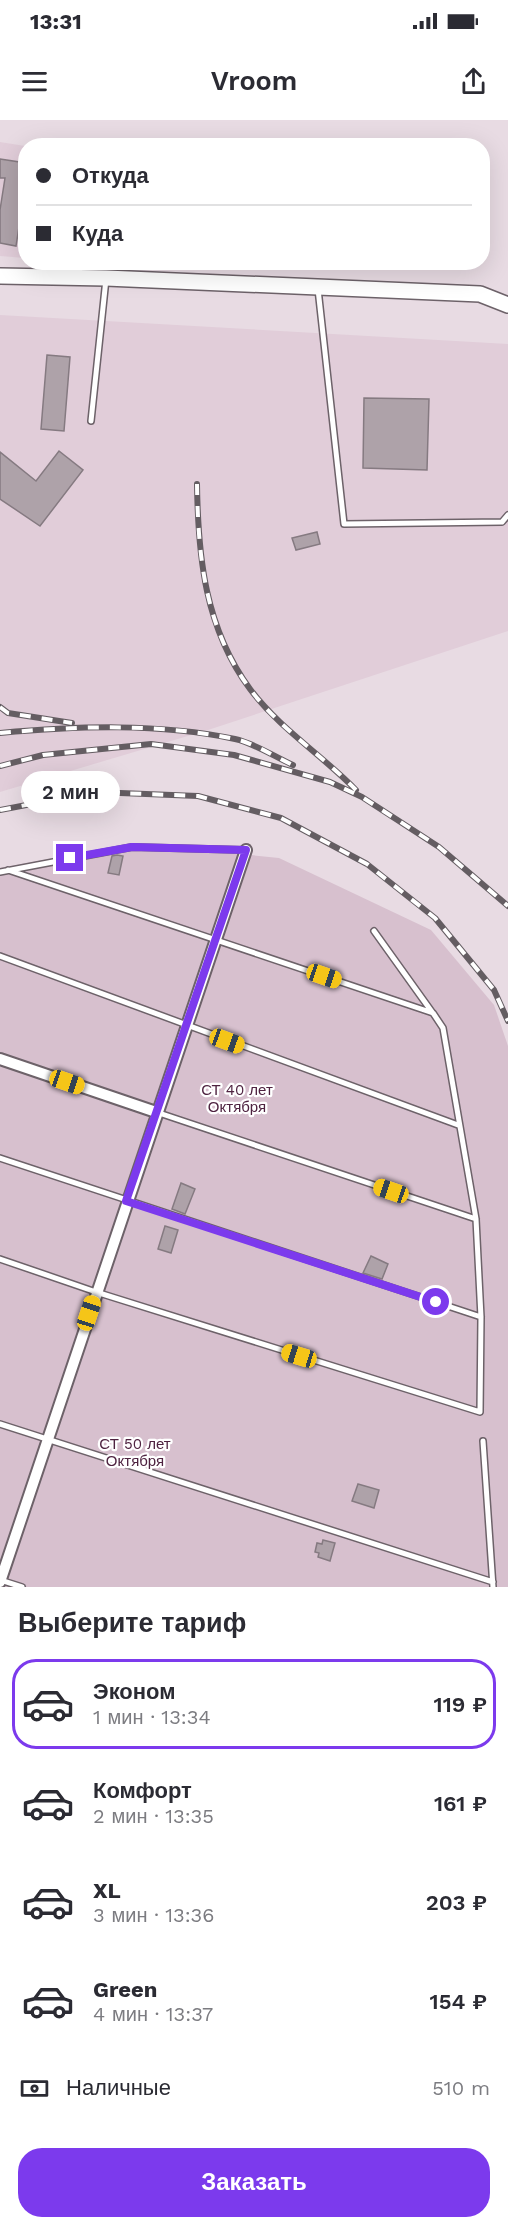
<!DOCTYPE html>
<html lang="ru">
<head>
<meta charset="utf-8">
<style>
	:root { --surface:#fff; --page:#f2f2f3; --text:#2b2b33; --muted:#7c7c81; --line:#e1e1e2; --accent:#7c3aed }
	body { margin:0; font-family:"Work Sans",sans-serif; background:var(--page); color:var(--text); height:100vh; display:flex; flex-direction:column; font-size:22px; white-space:nowrap }
	* { box-sizing:border-box; margin:0 }
	p { font-size:20px; color:var(--muted) }
	.icon { flex:none; width:33px; height:33px; fill:none; stroke:currentColor; stroke-width:2; stroke-linecap:round; stroke-linejoin:round }
	.map { position:relative; height:1467px; overflow:hidden }
	.side { display:flex; flex-direction:column; background:var(--surface); flex:1 }
	.side>* { flex:none }
	.top-card { position:absolute; left:18px; top:18px; width:472px; height:132px; border-radius:24px; box-shadow:0 6px 24px #0002; display:grid; align-content:center; height:132px; padding:0 18px; background:var(--surface) }
	.end { position:absolute; width:27px; height:27px; margin:-14px; border:8px solid #7c3aed; background:#fff; box-shadow:0 0 0 3px #fff }
	.from { border-radius:50% }
	.bubble { position:absolute; height:42px; border-radius:21px; background:var(--surface); box-shadow:0 6px 24px #0002; font-size:20px; font-weight:600; line-height:42px; text-align:center }
	.car { position:absolute; width:18px; height:36px; margin:-18px -9px; border-radius:8px; box-shadow:0 0 4px 2px #0007; background:linear-gradient(#f5c518 24%,#345 0 40%,#f5c518 0 76%,#345 0 86%,#f5c518 0) }
	.top-card b { display:flex; align-items:center; gap:21px; height:57px; font-size:22px }
	.top-card b+b { border-top:2px solid var(--line) }
	.top-card i { width:15px; height:15px; background:var(--text) }
	ul { padding:0; list-style:none }
	li { display:flex; align-items:center; gap:18px; height:90px; margin:0 12px 9px; padding:0 6px; border:3px solid transparent; border-radius:24px }
	li div { flex:1 }
	li b { display:block; font-size:22px }
	li em { font-style:normal; font-weight:600 }
	li.on { border-color:var(--accent) }
	li>.icon { width:54px; height:54px; stroke-width:1.5 }
	h2 { padding:0 18px; font-size:27px; line-height:72px }
	.pay { display:flex; align-items:center; gap:15px; height:66px; padding:0 18px; font-size:22px }
	.pay p { margin-inline-start:auto }
	.action { display:flex; gap:12px; margin-top:auto; padding:12px 18px }
	.action a { flex:1; height:69px; border-radius:24px; background:var(--accent); color:#fff; font-size:24px; font-weight:600; line-height:69px; text-align:center }
	.status { display:flex; justify-content:space-between; align-items:center; height:42px; padding:0 30px; background:var(--surface); direction:ltr }
	.status svg { height:16px; fill:currentColor }
	header { display:flex; justify-content:space-between; align-items:center; height:78px; padding:0 18px; background:var(--surface); font-size:27px; font-weight:600 }
	.map>svg:first-child { display:block }
</style>
</head>
<body>
<div class="status"><b>13:31</b><svg viewBox="0 0 49 12"><path d="M0 12V9h3v3zM5 12V6h3v6zM10 12V3h3v9zM15 12V0h3v12zM26 1h20v11H26zM47 4h2v5h-2z"/></svg></div>
<header><svg class="icon" aria-label="menu" viewBox="0 0 24 24"><path d="M4 6h16M4 12h16M4 18h16"/></svg>Vroom<svg class="icon" aria-label="share" viewBox="0 0 24 24"><path d="M12 15V3M7 8l5-5 5 5M5 13v7h14v-7"/></svg></header>
<div class="map">
<svg width="508" height="1467" viewBox="0 0 508 1467">
	<rect width="100%" height="100%" fill="#e8dbe3"/>
	<path fill="#e1cdd9" d="M0 22 25 26V138L0 136Z
		M0 195 508 224V511L208 610 0 672Z"/>
	<path fill="#d7c0ce" d="M135 723 279 738 431 810 494 885 508 926V1467H0V748Z"/>
	<path fill="#aea2a9" stroke="#857a81" stroke-width="1.5" d="M0 39 26 43V62L16 126 0 123V90L5 58H0Z
		M47 235 70 237 64 311 41 309Z
		M364 278 429 279 427 350 363 348Z
		M59 331 83 350 40 406 0 379V332L36 361Z
		M317 412 320 424 296 430 292 418Z
		M117 735 123 736 119 755 108 753 112 736Z
		M181 1063 195 1069 185 1094 172 1089Z
		M165 1106 178 1110 171 1133 158 1129Z
		M371 1136 388 1144 382 1159 363 1153Z
		M358 1364 379 1370 374 1388 352 1381Z
		M323 1420 335 1423 330 1441 318 1437 319 1433 315 1432 317 1423 322 1424Z"/>
	<g fill="none" stroke-linecap="round" stroke-linejoin="round">
		<defs>
			<path id="lane" d="M318 169 344 404 502 402 508 395
				M91 301 106 159
				M0 752 132 727 246 730
				M374 811 432 892
				M0 836 458 1005
				M156 992 476 1099
				M0 1038 481 1197
				M0 1139 96 1172 480 1292 481 1197 476 1099 443 908 433 893 8 750
				M0 1304 493 1462
				M483 1321 493 1467
				M0 1460 22 1467"/>
			<path id="street" d="M0 939 156 992
				M0 1462 246 730"/>
			<path id="secondary" d="M0 156 106 158 480 174 508 185"/>
		</defs>
		<use href="#lane" stroke="#6d6269" stroke-width="8"/>
		<use href="#street" stroke="#6d6269" stroke-width="14"/>
		<use href="#secondary" stroke="#6d6269" stroke-width="18"/>
		<use href="#lane" stroke="#fff" stroke-width="5"/>
		<use href="#street" stroke="#fff" stroke-width="10"/>
		<use href="#secondary" stroke="#fff" stroke-width="15"/>
		<defs>
			<path id="rail" d="M197 364C198 437 205 508 250 569 279 608 322 635 356 670
				M0 587 8 593 72 603
				M0 613C77 606 159 603 235 619 254 623 275 637 293 645
				M0 646 43 635 151 624 234 635 330 662 362 677 439 727 508 786
				M0 690 94 672 198 676 281 698 367 744 435 798 494 870 508 901"/>
		</defs>
		<use href="#rail" stroke="#645d62" stroke-width="6"/>
		<use href="#rail" stroke="#fff" stroke-width="4" stroke-dasharray="11" stroke-linecap="butt"/>
	</g>
	<g fill="none" stroke-linecap="round" stroke-linejoin="round">
		<path stroke="#7c3aed" stroke-width="8" d="M70 738 132 727 246 730 126 1081 436 1182"/>
	</g>
	<g text-anchor="middle" dominant-baseline="central" stroke-width="4.5" stroke-linejoin="round" paint-order="stroke">
		<g font-size="15" fill="#4e2240" stroke="#fff">
			<text x="237" y="970">СТ 40 лет<tspan x="237" dy="17">Октября</tspan></text>
			<text x="135" y="1324">СТ 50 лет<tspan x="135" dy="17">Октября</tspan></text>
		</g>
	</g>
</svg>
<i class="end from" style="left:436px;top:1182px"></i>
<i class="end" style="left:70px;top:738px"></i>
<div class="bubble" style="left:21px;top:651px;width:99px">2 мин</div>
<i class="car" style="left:324px;top:856px;rotate:109deg"></i>
<i class="car" style="left:227px;top:921px;rotate:110deg"></i>
<i class="car" style="left:67px;top:962px;rotate:109deg"></i>
<i class="car" style="left:391px;top:1071px;rotate:289deg"></i>
<i class="car" style="left:89px;top:1193px;rotate:18deg"></i>
<i class="car" style="left:299px;top:1236px;rotate:287deg"></i>
<div class="top-card">
<b><i class="from"></i>Откуда</b>
<b><i></i>Куда</b>
</div>
</div>
<section class="side">
<h2>Выберите тариф</h2>
<ul>
<li class="on"><svg class="icon" aria-label="car" viewBox="0 0 24 24"><path d="M5 17H2v-5l4-1 3-4h7l3 4 3 1v5h-3M9 17h6M6 11h13"/><circle cx="7" cy="17" r="2"/><circle cx="17" cy="17" r="2"/></svg><div><b>Эконом</b><p>1 мин · 13:34</p></div><em>119 ₽</em></li>
<li><svg class="icon" aria-label="car" viewBox="0 0 24 24"><path d="M5 17H2v-5l4-1 3-4h7l3 4 3 1v5h-3M9 17h6M6 11h13"/><circle cx="7" cy="17" r="2"/><circle cx="17" cy="17" r="2"/></svg><div><b>Комфорт</b><p>2 мин · 13:35</p></div><em>161 ₽</em></li>
<li><svg class="icon" aria-label="car" viewBox="0 0 24 24"><path d="M5 17H2v-5l4-1 3-4h7l3 4 3 1v5h-3M9 17h6M6 11h13"/><circle cx="7" cy="17" r="2"/><circle cx="17" cy="17" r="2"/></svg><div><b>XL</b><p>3 мин · 13:36</p></div><em>203 ₽</em></li>
<li><svg class="icon" aria-label="car" viewBox="0 0 24 24"><path d="M5 17H2v-5l4-1 3-4h7l3 4 3 1v5h-3M9 17h6M6 11h13"/><circle cx="7" cy="17" r="2"/><circle cx="17" cy="17" r="2"/></svg><div><b>Green</b><p>4 мин · 13:37</p></div><em>154 ₽</em></li>
</ul>
<div class="pay"><svg class="icon" aria-label="cash" viewBox="0 0 24 24"><path d="M3 7h18v10H3z"/><circle cx="12" cy="12" r="2"/></svg>Наличные<p>510 m</p></div>
<div class="action"><a>Заказать</a></div>
</section>
</body>
</html>
